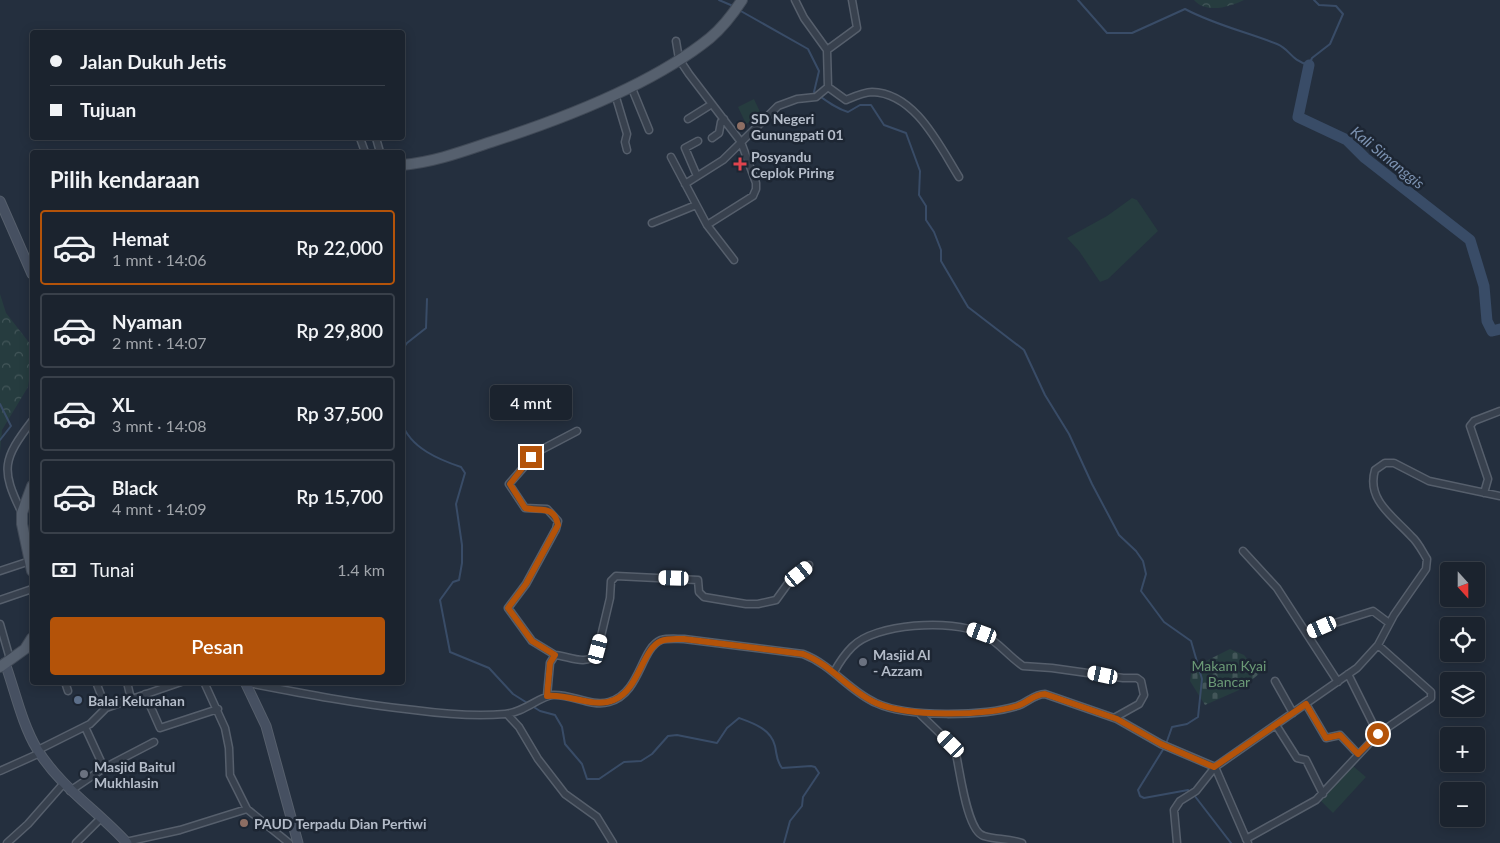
<!DOCTYPE html>
<html lang="id">
<head>
<meta charset="utf-8">
<style>
	:root { --surface:#1b232e; --page:#242b36; --text:#f1f3f6; --muted:#a0a4aa; --line:#39404a; --accent:#b45309 }
	body { margin:0; font-family:Lato,sans-serif; background:var(--page); color:var(--text); height:100vh; display:flex; flex-direction:column; font-size:19px; white-space:nowrap }
	* { box-sizing:border-box; margin:0 }
	p { font-size:16px; color:var(--muted) }
	.icon { flex:none; width:28px; height:28px; fill:none; stroke:currentColor; stroke-width:2; stroke-linecap:round; stroke-linejoin:round }
	.map { position:relative; flex:1; overflow:hidden }
	.details { position:absolute; left:30px; top:150px; width:375px; height:535px; display:flex; flex-direction:column; background:var(--surface); border-radius:5px; box-shadow:0 2px 12px #0003,0 0 0 1px var(--line) }
	.details>* { flex:none }
	.banner { position:absolute; left:30px; top:30px; width:375px; height:110px; border-radius:5px; box-shadow:0 2px 12px #0003,0 0 0 1px var(--line); display:grid; align-content:center; height:110px; padding:0 20px; background:var(--surface) }
	.needle { width:32px; rotate:159deg }
	.fabs { position:absolute; left:1440px; top:562px; display:grid; gap:10px }
	.fabs a { display:grid; place-items:center; width:45px; height:45px; border-radius:5px; background:var(--surface); box-shadow:0 2px 12px #0003,0 0 0 1px var(--line); font-size:25px }
	.end { position:absolute; width:22px; height:22px; margin:-11px; border:6px solid #b45309; background:#fff; box-shadow:0 0 0 2px #fff }
	.from { border-radius:50% }
	.bubble { position:absolute; height:35px; border-radius:5px; background:var(--surface); box-shadow:0 2px 12px #0003,0 0 0 1px var(--line); font-size:16px; font-weight:600; line-height:35px; text-align:center }
	.car { position:absolute; width:15px; height:30px; margin:-15px -8px; border-radius:6px; box-shadow:0 0 4px 1px #0007; background:linear-gradient(#fff 24%,#345 0 40%,#fff 0 76%,#345 0 86%,#fff 0) }
	.banner b { display:flex; align-items:center; gap:18px; height:48px; font-size:19px }
	.banner b+b { border-top:1px solid var(--line) }
	.banner i { width:12px; height:12px; background:var(--text) }
	ul { padding:0; list-style:none }
	li { display:flex; align-items:center; gap:15px; height:75px; margin:0 10px 8px; padding:0 10px; border:2px solid var(--line); border-radius:5px }
	li div { flex:1 }
	li b { display:block; font-size:19px }
	li em { font-style:normal; font-weight:600 }
	li.active { border-color:var(--accent) }
	li>.icon { width:45px; height:45px; stroke-width:1.5 }
	h2 { padding:0 20px; font-size:22px; line-height:60px }
	.pay { display:flex; align-items:center; gap:12px; height:55px; padding:0 20px; font-size:19px }
	.pay p { margin-inline-start:auto }
	.button { display:flex; gap:10px; margin-top:auto; padding:10px 20px }
	.button a { flex:1; height:58px; border-radius:5px; background:var(--accent); color:#fff; font-size:20px; font-weight:600; line-height:58px; text-align:center }
	.map>svg:first-child { display:block }
</style>
</head>
<body>
<div class="map">
<svg width="1500" height="843" viewBox="0 0 1500 843">
	<defs>
		<pattern id="forest-crowns" width="20" height="18" patternUnits="userSpaceOnUse" patternTransform="scale(1.25)"><rect width="20" height="18" fill="#263c3f"/><path d="M2 6a3 3 0 1 1 6 0M12 15a3 3 0 1 1 6 0" fill="none" stroke="#435659"/></pattern>
		<pattern id="cemetery-stones" width="16" height="16" patternUnits="userSpaceOnUse" patternTransform="scale(1.25)"><rect width="16" height="16" fill="#263c3f"/><path d="M2 7V4a2 2 0 0 1 4 0v3zM10 15v-3a2 2 0 0 1 4 0v3z" fill="#435659"/></pattern>
	</defs>
	<rect width="100%" height="100%" fill="#242f3e"/>
	<path fill="#263c3f" d="M754 99 762 116 746 124 738 107Z
		M1132 198 1137 200 1158 231 1108 279 1100 282 1079 251 1067 238 1107 216Z
		M1353 766 1366 777 1333 813 1321 801Z"/>
	<path fill="url(#forest-crowns)" d="M1194 0H1244C1230 7 1206 14 1194 0Z
		M0 294 6 313 31 345 32 361 28 387 2 430 0 452Z"/>
	<path fill="url(#cemetery-stones)" d="M1230 649 1244 655 1259 674 1239 690 1205 705 1190 681 1192 668Z"/>
	<g fill="none" stroke-linecap="round" stroke-linejoin="round">
		<path stroke="#394c67" stroke-width="2" d="M719 0 733 6
			M1078 0 1107 33H1132L1185 9C1215 25 1247 32 1277 44 1290 49 1290 60 1309 65L1312 58 1330 44 1343 14 1336 6 1319 5 1314 0
			M739 10 808 49 819 71 814 92C825 100 835 108 848 112L860 105H871L884 125 906 133 920 171 919 195 926 206V220L934 232 941 250V261L968 307 1024 350 1045 395 1069 434 1092 484 1119 535 1136 551 1143 561 1146 574 1141 591 1164 622 1191 641 1202 679 1198 717 1187 724 1172 727 1166 744
			M402 350 407 343 426 328 427 299
			M0 404 11 426 0 440
			M402 423C410 448 440 460 461 467L465 473 456 504 462 545V563L459 580 453 582 440 600 450 652 489 668 513 694 540 711 555 715 562 727 565 744 582 764 587 779H599L624 762 641 761 652 754 668 736 677 735 717 743 727 728 739 718C753 723 771 729 775 746 777 755 776 760 782 768L811 766 815 767 819 773 803 797 802 806 790 821 784 843
			M1164 748 1138 790 1140 796 1144 798 1188 790 1190 792
			M1194 795 1231 843"/>
		<path stroke="#394c67" stroke-width="11" d="M1309 65 1298 117 1347 140 1365 158 1470 240 1484 286 1487 321 1492 331 1500 329"/>
		<defs>
			<path id="street" d="M676 41 679 59 689 74 741 142 756 183V189L753 196 707 225
				M827 50 857 28 852 0
				M631 86 649 130
				M828 87 846 100C853 97 864 92 872 92 915 93 939 145 959 177
				M615 94 627 134 625 142 627 150
				M688 119 712 104
				M360 138 365 152
				M376 138 380 152
				M712 138 719 133 721 122 724 119
				M671 157 707 225 734 260
				M697 176 685 148 698 141
				M685 184 723 160 778 106 797 99 816 97 828 87 827 50 804 18 795 0
				M652 223 696 205
				M1484 493 1488 479 1470 426 1474 421 1500 411
				M22 513C0 469 3 459 32 421
				M1243 551 1277 588 1338 682
				M0 571 30 561
				M0 600 32 589
				M0 624 10 659
				M1307 634 1322 627 1373 611 1389 623
				M555 655 532 641 508 608 526 584 556 529 558 521 547 509 525 508 509 484 537 452 577 431
				M834 672C839 663 845 654 852 647 875 623 952 619 981 633 998 641 1008 656 1023 666L1052 668 1123 678H1137L1141 681 1144 695 1139 704 1114 718
				M1348 674 1378 734
				M1275 681 1293 713
				M65 682 68 691
				M96 682 106 708
				M127 682 131 699
				M204 682 225 728 229 748 230 775 247 809 289 843
				M243 682C300 693 356 704 414 710 444 714 475 717 505 714 523 713 540 696 553 695 572 694 591 707 609 702 641 693 640 649 661 640 668 638 676 639 684 639L803 654C832 665 849 691 876 703 908 718 984 716 1017 706 1027 703 1034 694 1045 694L1117 719 1161 744 1215 767
				M145 694 160 728 218 709
				M547 696 550 663 555 655C569 656 586 667 597 653L610 598 611 581 616 576 698 580 699 592 704 597 746 604H758L776 600 789 582 809 565
				M1306 704 1326 738 1340 735 1358 754
				M507 714 519 727 538 759 565 794 597 817 613 843
				M920 714 951 744 956 754C960 771 967 832 984 836 996 840 1008 838 1022 843
				M1276 725 1297 758 1306 760 1323 794
				M85 727 104 768
				M38 750 90 724 106 708 181 682
				M1215 767 1248 843
				M0 771 40 753
				M70 791 104 768 154 742
				M1246 839 1316 800 1378 734 1431 698V692L1378 645
				M126 842 180 830 247 809
				M7 843 28 824 64 783
				M76 843 101 818
				M1177 843 1174 810 1180 801 1196 791 1215 767 1357 668 1378 645 1394 615 1426 569 1427 559C1422 551 1418 542 1411 536 1394 517 1366 500 1375 470L1385 463H1394L1429 481 1500 496"/>
			<path id="secondary" d="M0 201 32 274
				M5 663C15 691 22 724 37 749 60 787 98 811 127 843
				M245 682 266 726 298 843"/>
			<path id="primary" d="M402 165C435 162 464 151 494 141 565 118 652 85 710 38 723 27 733 14 742 0
				M32 486 22 513V524L32 571
				M0 667 25 649 32 638"/>
		</defs>
		<use href="#street" stroke="#565f6c" stroke-width="9"/>
		<use href="#secondary" stroke="#565f6c" stroke-width="11"/>
		<use href="#primary" stroke="#414a57" stroke-width="12"/>
		<use href="#street" stroke="#38414e" stroke-width="6"/>
		<use href="#secondary" stroke="#465061" stroke-width="9"/>
		<use href="#primary" stroke="#56606e" stroke-width="10"/>
	</g>
	<g fill="none" stroke-linecap="round" stroke-linejoin="round">
		<path stroke="#b45309" stroke-width="6" d="M531 457 510 484 525 508C539 512 554 504 558 525L526 584 508 608 532 641 555 655 550 663 547 696C569 693 593 709 614 700 639 690 642 649 661 641 668 638 676 639 684 639L803 654C832 665 849 691 876 703 907 717 984 716 1017 706 1027 703 1034 694 1045 694L1117 719 1161 744 1214 767 1306 704 1326 738 1340 735 1358 754 1378 734"/>
	</g>
	<g fill="#8d6e63" stroke="#1d2633" stroke-width="2">
		<circle cx="741" cy="126" r="5"/>
		<circle cx="244" cy="823" r="5"/>
	</g>
	<path fill="#e0444e" stroke="#1d2633" stroke-width="2" d="M737.5 156.5h5v5h5v5h-5v5h-5v-5h-5v-5h5z"/>
	<g fill="#6b7280" stroke="#1d2633" stroke-width="2">
		<circle cx="863" cy="662" r="5"/>
		<circle cx="84" cy="774" r="5"/>
	</g>
	<circle fill="#5c6f8a" stroke="#1d2633" stroke-width="2" cx="78" cy="700" r="5"/>
	<g text-anchor="middle" dominant-baseline="central" stroke-width="5" stroke-linejoin="round" paint-order="stroke">
		<g font-size="14" font-weight="bold" fill="#b4bcc9" stroke="#1d2633" text-anchor="start">
			<text x="751" y="118">SD Negeri<tspan x="751" dy="16">Gunungpati 01</tspan></text>
			<text x="751" y="156">Posyandu<tspan x="751" dy="16">Ceplok Piring</tspan></text>
			<text x="873" y="654">Masjid Al<tspan x="873" dy="16">- Azzam</tspan></text>
			<text x="88" y="700">Balai Kelurahan</text>
			<text x="94" y="766">Masjid Baitul<tspan x="94" dy="16">Mukhlasin</tspan></text>
			<text x="254" y="823">PAUD Terpadu Dian Pertiwi</text>
		</g>
		<g font-size="14" fill="#6b9a76" stroke="#1d2633">
			<text x="1229" y="665">Makam Kyai<tspan x="1229" dy="16">Bancar</tspan></text>
		</g>
		<g font-size="15" font-style="italic" fill="#7c92b1" stroke="#1d2633">
			<text transform="translate(1388 157) rotate(39)">Kali Simanggis</text>
		</g>
	</g>
</svg>
<div class="fabs">
<a><svg class="needle" viewBox="-14 -14 28 28"><path d="M0-13l5 13h-10z" fill="#e53935"/><path d="M0 13l5-13h-10z" fill="#a0a4aa"/></svg></a>
<a><svg class="icon" aria-label="locate" viewBox="0 0 24 24"><circle cx="12" cy="12" r="6"/><path d="M12 2v4M12 18v4M2 12h4M18 12h4"/></svg></a>
<a><svg class="icon" aria-label="layers" viewBox="0 0 24 24"><path d="M12 4l9 5-9 5-9-5zM3 14l9 5 9-5"/></svg></a>
<a>+</a>
<a>−</a>
</div>
<i class="end from" style="left:1378px;top:734px"></i>
<i class="end" style="left:531px;top:457px"></i>
<div class="bubble" style="left:490px;top:385px;width:82px">4 mnt</div>
<i class="car" style="left:799px;top:574px;rotate:51deg"></i>
<i class="car" style="left:674px;top:578px;rotate:272deg"></i>
<i class="car" style="left:1322px;top:627px;rotate:246deg"></i>
<i class="car" style="left:982px;top:633px;rotate:290deg"></i>
<i class="car" style="left:598px;top:649px;rotate:15deg"></i>
<i class="car" style="left:1103px;top:675px;rotate:282deg"></i>
<i class="car" style="left:951px;top:744px;rotate:315deg"></i>
<div class="banner">
<b><i class="from"></i>Jalan Dukuh Jetis</b>
<b><i></i>Tujuan</b>
</div>
<section class="details">
<h2>Pilih kendaraan</h2>
<ul>
<li class="active"><svg class="icon" aria-label="car" viewBox="0 0 24 24"><path d="M5 17H2v-5l4-1 3-4h7l3 4 3 1v5h-3M9 17h6M6 11h13"/><circle cx="7" cy="17" r="2"/><circle cx="17" cy="17" r="2"/></svg><div><b>Hemat</b><p>1 mnt · 14:06</p></div><em>Rp 22,000</em></li>
<li><svg class="icon" aria-label="car" viewBox="0 0 24 24"><path d="M5 17H2v-5l4-1 3-4h7l3 4 3 1v5h-3M9 17h6M6 11h13"/><circle cx="7" cy="17" r="2"/><circle cx="17" cy="17" r="2"/></svg><div><b>Nyaman</b><p>2 mnt · 14:07</p></div><em>Rp 29,800</em></li>
<li><svg class="icon" aria-label="car" viewBox="0 0 24 24"><path d="M5 17H2v-5l4-1 3-4h7l3 4 3 1v5h-3M9 17h6M6 11h13"/><circle cx="7" cy="17" r="2"/><circle cx="17" cy="17" r="2"/></svg><div><b>XL</b><p>3 mnt · 14:08</p></div><em>Rp 37,500</em></li>
<li><svg class="icon" aria-label="car" viewBox="0 0 24 24"><path d="M5 17H2v-5l4-1 3-4h7l3 4 3 1v5h-3M9 17h6M6 11h13"/><circle cx="7" cy="17" r="2"/><circle cx="17" cy="17" r="2"/></svg><div><b>Black</b><p>4 mnt · 14:09</p></div><em>Rp 15,700</em></li>
</ul>
<div class="pay"><svg class="icon" aria-label="cash" viewBox="0 0 24 24"><path d="M3 7h18v10H3z"/><circle cx="12" cy="12" r="2"/></svg>Tunai<p>1.4 km</p></div>
<div class="button"><a>Pesan</a></div>
</section>
</div>
</body>
</html>
